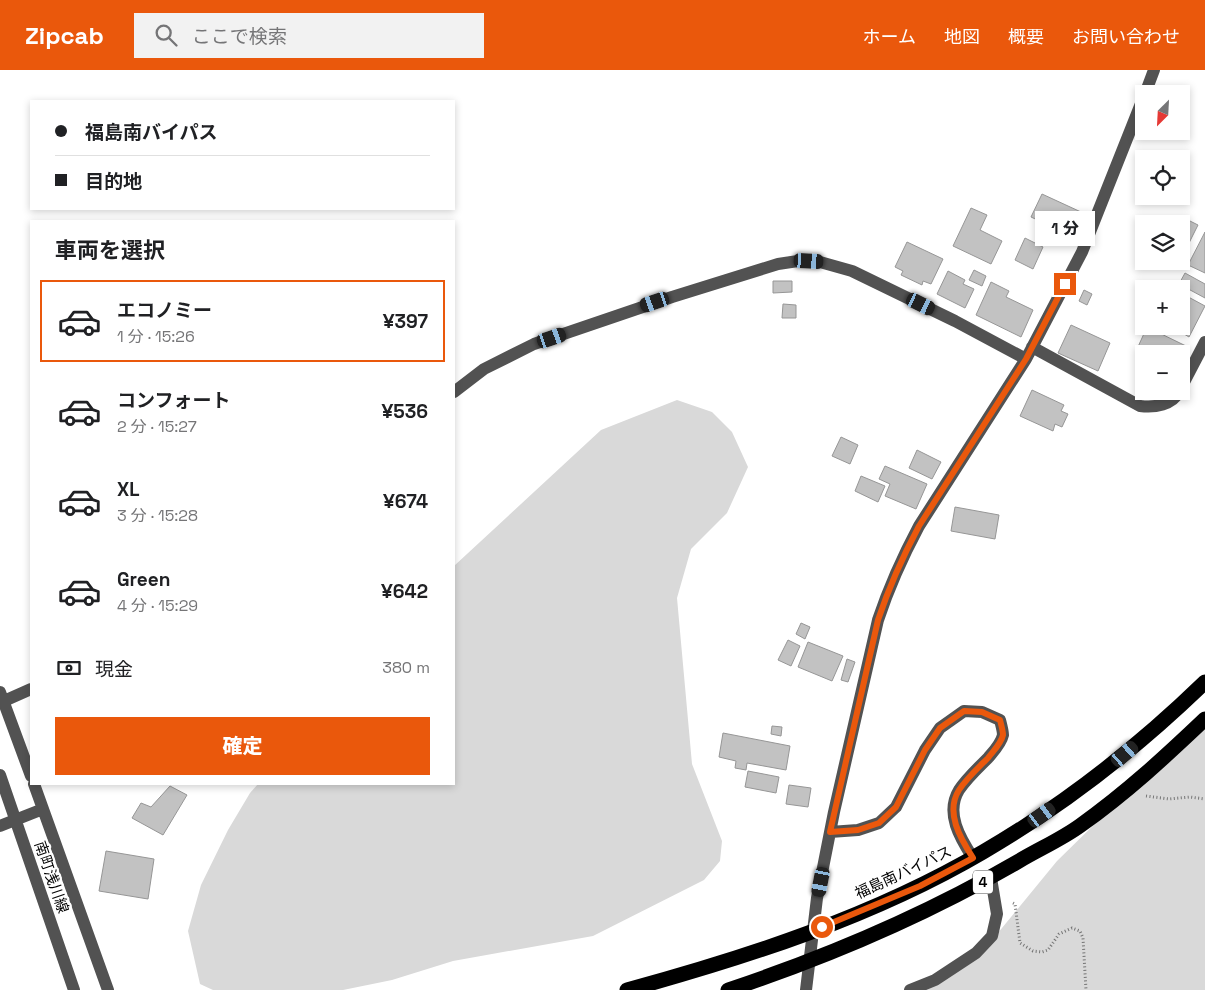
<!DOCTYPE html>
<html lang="ja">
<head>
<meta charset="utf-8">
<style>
	:root { --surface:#fff; --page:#f2f2f2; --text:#202124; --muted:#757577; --line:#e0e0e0; --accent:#ea580c }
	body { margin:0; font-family:"Space Grotesk","Noto Sans JP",sans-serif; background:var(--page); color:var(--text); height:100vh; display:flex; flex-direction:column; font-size:19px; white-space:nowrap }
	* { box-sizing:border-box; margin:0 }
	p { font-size:16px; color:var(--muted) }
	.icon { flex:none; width:28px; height:28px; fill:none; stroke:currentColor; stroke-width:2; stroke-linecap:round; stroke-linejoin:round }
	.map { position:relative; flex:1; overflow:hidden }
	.drawer { position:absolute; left:30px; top:150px; width:425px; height:565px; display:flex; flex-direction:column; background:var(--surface); border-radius:0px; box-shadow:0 2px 8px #0003 }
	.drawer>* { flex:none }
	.guide { position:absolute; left:30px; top:30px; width:425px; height:110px; border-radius:0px; box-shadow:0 2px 8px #0003; display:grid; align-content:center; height:110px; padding:0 25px; background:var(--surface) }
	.needle { width:32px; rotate:204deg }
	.controls { position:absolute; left:1135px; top:15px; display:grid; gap:10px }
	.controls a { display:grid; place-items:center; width:55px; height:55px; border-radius:0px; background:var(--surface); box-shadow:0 2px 8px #0003; font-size:25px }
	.end { position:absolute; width:22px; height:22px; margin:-11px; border:6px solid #ea580c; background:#fff; box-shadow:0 0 0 2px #fff }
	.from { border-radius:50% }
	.bubble { position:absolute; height:35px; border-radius:0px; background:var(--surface); box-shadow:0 2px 8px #0003; font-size:16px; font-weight:800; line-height:35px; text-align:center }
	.car { position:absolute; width:15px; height:30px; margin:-15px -8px; border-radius:6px; box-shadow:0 0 4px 1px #0007; background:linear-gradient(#222 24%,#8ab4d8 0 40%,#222 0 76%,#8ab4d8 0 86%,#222 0) }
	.guide b { display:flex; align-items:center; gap:18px; height:48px; font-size:19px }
	.guide b+b { border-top:1px solid var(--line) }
	.guide i { width:12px; height:12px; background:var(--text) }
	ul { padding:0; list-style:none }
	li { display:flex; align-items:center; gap:15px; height:82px; margin:0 10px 8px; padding:0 15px; border:2px solid transparent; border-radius:0px }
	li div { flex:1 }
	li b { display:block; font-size:19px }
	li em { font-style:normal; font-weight:800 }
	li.on { border-color:var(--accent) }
	li>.icon { width:45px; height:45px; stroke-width:1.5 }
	h2 { padding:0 25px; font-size:22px; line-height:60px }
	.pay { display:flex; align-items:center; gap:12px; height:55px; padding:0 25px; font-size:19px }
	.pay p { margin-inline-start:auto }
	.cta { display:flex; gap:10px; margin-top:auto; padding:10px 25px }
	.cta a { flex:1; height:58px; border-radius:0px; background:var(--accent); color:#fff; font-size:20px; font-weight:800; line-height:58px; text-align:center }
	header { display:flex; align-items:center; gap:30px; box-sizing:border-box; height:70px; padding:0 25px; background:var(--accent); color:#fff }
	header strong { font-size:24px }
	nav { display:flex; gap:28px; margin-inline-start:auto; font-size:18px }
	.search { width:350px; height:45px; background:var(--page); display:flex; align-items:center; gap:12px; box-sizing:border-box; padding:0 18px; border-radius:0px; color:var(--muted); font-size:19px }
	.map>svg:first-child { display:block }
</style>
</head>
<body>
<header>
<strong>Zipcab</strong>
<div class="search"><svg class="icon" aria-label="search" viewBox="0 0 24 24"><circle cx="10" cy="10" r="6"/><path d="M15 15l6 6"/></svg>ここで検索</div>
<nav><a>ホーム</a><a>地図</a><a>概要</a><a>お問い合わせ</a></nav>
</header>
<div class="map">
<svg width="1205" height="920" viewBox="0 0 1205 920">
	<rect width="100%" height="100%" fill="#fff"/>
	<path fill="#d9d9d9" d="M677 330 712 342 732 362 748 397 727 443 691 479 677 528 692 694 722 771 720 791 704 810 593 866 453 891 392 910 343 920H213L200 914 188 861 201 815 228 760 250 723 258 714H454V496L601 360Z
		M1205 646V920H923L979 886 1057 791Z"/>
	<path fill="#c2c2c2" stroke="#969696" d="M1042 124 1081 142 1070 165 1031 147Z
		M971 138 987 145 980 160 1002 171 991 194 953 176Z
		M1188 150 1198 155 1181 189V164Z
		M1205 162V203L1188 195Z
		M1025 168 1043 177 1033 199 1015 190Z
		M907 172 943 189 931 214 923 211 922 215 901 205 903 201 895 197Z
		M974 200 986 206 982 216 969 210Z
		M948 201 965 210 963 214 974 219 965 238 937 224Z
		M1185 203 1205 214V228L1179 214Z
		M773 211H792V222L773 223Z
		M991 212 1009 221 1006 227 1033 240 1021 267 976 245Z
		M1084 220 1092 224 1087 235 1079 231Z
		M1181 223 1205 236 1189 267 1171 256H1181Z
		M783 234 796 235V248H782Z
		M1071 255 1110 273 1098 301 1058 283Z
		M1147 257 1186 276 1181 286V284H1147L1137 279Z
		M1032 320 1064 335 1061 341 1068 344 1062 357 1055 354 1053 361 1020 346Z
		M841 367 858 375 850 394 832 386Z
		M917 380 941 392 932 409 909 398Z
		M885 396 927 414 916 439 885 426 890 414 879 409Z
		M861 406 885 416 878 432 855 421Z
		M955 437 999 445 995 469 951 461Z
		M801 553 810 557 805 569 796 564Z
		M788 570 800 576 791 596 778 590Z
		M808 572 843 586 832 611 798 597Z
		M847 589 855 592 848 612 841 610Z
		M772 656 782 657 781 666 771 664Z
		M723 663 790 676 786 700 747 693 746 700 735 698 736 691 719 687Z
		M748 701 779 707 776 723 745 717Z
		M789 715 811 718 808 737 786 734Z
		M170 716 187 725 163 765 132 748 141 733 151 737Z
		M106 781 154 789 148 829 99 821Z"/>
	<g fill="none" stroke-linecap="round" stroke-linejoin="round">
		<path stroke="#747474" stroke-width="3" stroke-dasharray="1 2.5" stroke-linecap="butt" d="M1146 726 1169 729 1190 727 1205 729
			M1013 833 1015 834 1020 873 1033 881 1042 882 1048 880 1059 864 1072 858 1080 861 1083 868 1086 920"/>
		<path stroke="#525252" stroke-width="12" d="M1145 24 1154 0
			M1032 277 1140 336C1155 338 1172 335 1180 321
			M1181 318 1205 272
			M454 322 484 299 534 274 672 227 778 194 798 191 820 192 852 201 955 251 1026 289
			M0 622 31 706
			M4 631 31 619
			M0 705 74 920
			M34 714 108 920
			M0 756 43 739
			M830 762 858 760 879 753 896 737 925 680 940 658 964 641 982 642 1000 650C1001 654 1003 661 1003 665 1001 674 993 682 988 688 978 698 967 708 959 720 945 743 960 768 973 788
			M806 920 817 828 834 742 878 550C889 517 903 486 919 456L1026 289 1082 182 1144 26
			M910 920 935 910 976 883 992 866 997 844 991 808"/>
		<path stroke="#000" stroke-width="15" d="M627 920C748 887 874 846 983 782 1064 735 1138 677 1205 612
			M728 920C830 886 926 845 1019 791 1039 779 1062 769 1081 755 1126 723 1165 687 1205 649"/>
	</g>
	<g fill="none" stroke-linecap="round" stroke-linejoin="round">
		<path stroke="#ea580c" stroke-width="6" d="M822 857 920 816 973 788C960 768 945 742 959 720 967 708 978 698 988 688 993 681 1001 674 1003 665 1003 661 1001 654 1000 650L982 642 964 641 940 658 925 680 896 737 879 753 858 760 830 762 878 550C889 517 903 486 919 456L1026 289 1065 214"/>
	</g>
	<g text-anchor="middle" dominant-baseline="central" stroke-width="4.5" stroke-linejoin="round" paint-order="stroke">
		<rect fill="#fff" stroke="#4c4c4c" stroke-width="1" x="973" y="800.5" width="20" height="23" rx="4"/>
		<g font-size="14" font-weight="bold" fill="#000">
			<text x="983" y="812">4</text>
		</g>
		<g font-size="15" fill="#000" stroke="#fff">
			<text transform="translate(903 802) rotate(-25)">福島南バイパス</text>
			<text transform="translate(52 807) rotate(71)">南町浅川線</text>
		</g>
	</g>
</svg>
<div class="controls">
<a><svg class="needle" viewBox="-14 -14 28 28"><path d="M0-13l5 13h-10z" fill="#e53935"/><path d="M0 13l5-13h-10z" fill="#757577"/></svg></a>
<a><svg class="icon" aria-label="locate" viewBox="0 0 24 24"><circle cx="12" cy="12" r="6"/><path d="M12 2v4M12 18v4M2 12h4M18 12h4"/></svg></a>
<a><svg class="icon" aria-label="layers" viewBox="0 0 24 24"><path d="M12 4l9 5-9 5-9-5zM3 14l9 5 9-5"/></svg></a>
<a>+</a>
<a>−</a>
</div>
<i class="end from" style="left:822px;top:857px"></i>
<i class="end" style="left:1065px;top:214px"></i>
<div class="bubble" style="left:1035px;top:141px;width:60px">1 分</div>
<i class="car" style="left:809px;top:191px;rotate:93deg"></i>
<i class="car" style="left:655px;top:232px;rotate:251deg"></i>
<i class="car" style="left:921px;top:234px;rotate:116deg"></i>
<i class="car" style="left:552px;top:268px;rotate:71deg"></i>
<i class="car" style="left:1125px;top:684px;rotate:49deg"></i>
<i class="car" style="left:1042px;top:745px;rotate:54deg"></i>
<i class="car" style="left:821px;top:812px;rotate:191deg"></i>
<div class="guide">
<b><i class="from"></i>福島南バイパス</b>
<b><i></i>目的地</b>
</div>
<section class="drawer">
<h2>車両を選択</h2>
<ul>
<li class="on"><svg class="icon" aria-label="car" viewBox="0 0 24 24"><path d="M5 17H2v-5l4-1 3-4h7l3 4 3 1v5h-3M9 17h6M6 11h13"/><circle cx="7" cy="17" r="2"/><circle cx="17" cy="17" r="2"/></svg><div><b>エコノミー</b><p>1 分 · 15:26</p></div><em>¥397</em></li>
<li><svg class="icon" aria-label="car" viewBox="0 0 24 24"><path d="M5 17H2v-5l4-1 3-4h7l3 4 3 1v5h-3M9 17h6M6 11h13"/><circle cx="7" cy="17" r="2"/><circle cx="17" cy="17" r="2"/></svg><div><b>コンフォート</b><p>2 分 · 15:27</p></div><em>¥536</em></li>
<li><svg class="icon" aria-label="car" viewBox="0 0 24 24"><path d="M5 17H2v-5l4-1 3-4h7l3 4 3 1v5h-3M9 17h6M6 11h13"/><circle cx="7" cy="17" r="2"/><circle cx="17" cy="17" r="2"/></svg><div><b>XL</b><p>3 分 · 15:28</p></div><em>¥674</em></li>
<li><svg class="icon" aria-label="car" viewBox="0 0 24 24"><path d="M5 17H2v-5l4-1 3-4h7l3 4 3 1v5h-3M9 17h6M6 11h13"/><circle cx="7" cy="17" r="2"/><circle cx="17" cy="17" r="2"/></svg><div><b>Green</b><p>4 分 · 15:29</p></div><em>¥642</em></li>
</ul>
<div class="pay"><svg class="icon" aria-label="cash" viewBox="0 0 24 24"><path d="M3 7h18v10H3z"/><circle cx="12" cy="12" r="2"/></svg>現金<p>380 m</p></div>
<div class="cta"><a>確定</a></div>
</section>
</div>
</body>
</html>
